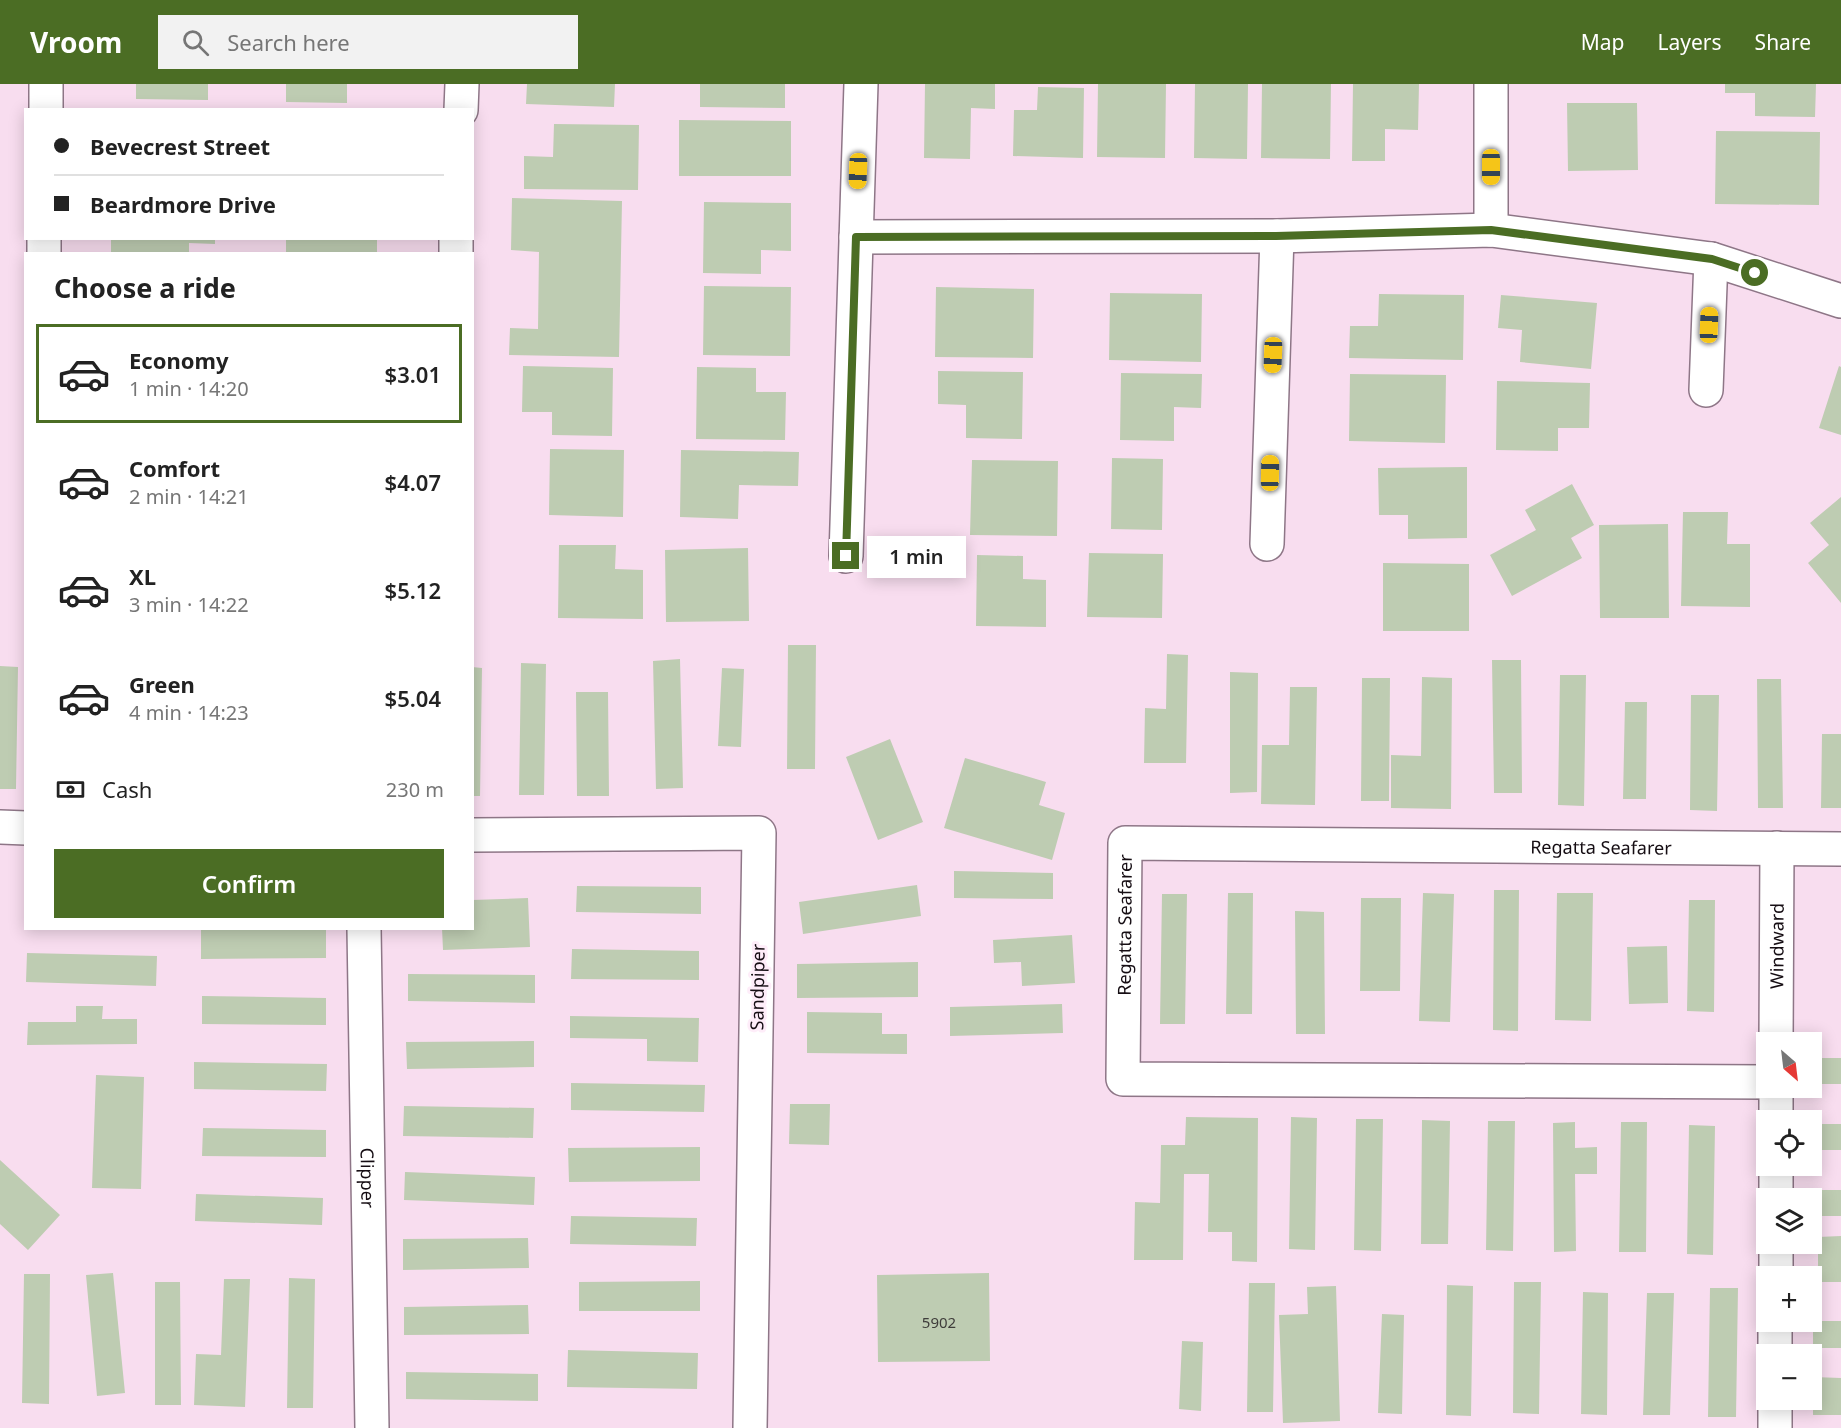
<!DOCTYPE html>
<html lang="en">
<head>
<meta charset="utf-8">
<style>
	:root { --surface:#fff; --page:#f2f2f2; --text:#222; --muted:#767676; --line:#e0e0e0; --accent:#4b6d24 }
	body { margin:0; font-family:"Noto Sans",sans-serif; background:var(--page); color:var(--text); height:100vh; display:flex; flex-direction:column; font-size:22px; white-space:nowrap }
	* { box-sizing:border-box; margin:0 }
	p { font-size:20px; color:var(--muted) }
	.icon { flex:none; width:33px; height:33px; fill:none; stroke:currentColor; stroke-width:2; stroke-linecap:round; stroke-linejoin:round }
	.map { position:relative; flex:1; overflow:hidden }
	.side { position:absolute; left:24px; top:168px; width:450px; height:678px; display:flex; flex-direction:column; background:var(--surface); border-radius:0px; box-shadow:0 3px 15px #0003 }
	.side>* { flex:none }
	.hud { position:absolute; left:24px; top:24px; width:450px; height:132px; border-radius:0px; box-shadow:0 3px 15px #0003; display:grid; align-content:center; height:132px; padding:0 30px; background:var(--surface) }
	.needle { width:39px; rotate:152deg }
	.fabs { position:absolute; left:1756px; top:948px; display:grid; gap:12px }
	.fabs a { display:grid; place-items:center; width:66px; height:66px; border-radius:0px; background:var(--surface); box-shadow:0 3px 15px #0003; font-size:30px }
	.end { position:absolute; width:27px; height:27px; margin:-14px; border:8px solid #4b6d24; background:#fff; box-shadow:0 0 0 3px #fff }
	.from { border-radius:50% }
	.bubble { position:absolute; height:42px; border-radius:0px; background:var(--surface); box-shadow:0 3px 15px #0003; font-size:20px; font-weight:600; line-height:42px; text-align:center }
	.car { position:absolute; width:18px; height:36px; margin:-18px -9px; border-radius:8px; box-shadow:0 0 4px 2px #0007; background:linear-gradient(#f5c518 24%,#345 0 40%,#f5c518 0 76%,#345 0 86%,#f5c518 0) }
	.hud b { display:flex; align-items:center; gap:21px; height:57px; font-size:22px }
	.hud b+b { border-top:2px solid var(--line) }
	.hud i { width:15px; height:15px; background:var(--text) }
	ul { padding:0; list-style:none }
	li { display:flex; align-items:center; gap:18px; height:99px; margin:0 12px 9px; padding:0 18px; border:3px solid transparent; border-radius:0px }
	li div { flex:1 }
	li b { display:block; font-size:22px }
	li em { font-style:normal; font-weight:600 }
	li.on { border-color:var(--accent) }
	li>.icon { width:54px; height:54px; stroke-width:1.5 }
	h2 { padding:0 30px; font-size:27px; line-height:72px }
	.pay { display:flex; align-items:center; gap:15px; height:66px; padding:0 30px; font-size:22px }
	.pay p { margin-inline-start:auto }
	.action { display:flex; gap:12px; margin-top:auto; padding:12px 30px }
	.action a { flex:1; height:69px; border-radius:0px; background:var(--accent); color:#fff; font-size:24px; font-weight:600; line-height:69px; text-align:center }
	header { display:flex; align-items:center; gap:36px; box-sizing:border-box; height:84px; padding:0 30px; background:var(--accent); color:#fff }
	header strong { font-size:28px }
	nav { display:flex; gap:33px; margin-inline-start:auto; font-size:21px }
	.search { width:420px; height:54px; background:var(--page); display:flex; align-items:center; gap:15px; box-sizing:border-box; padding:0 21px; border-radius:0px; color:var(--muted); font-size:22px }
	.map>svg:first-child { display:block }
</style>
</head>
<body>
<header>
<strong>Vroom</strong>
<div class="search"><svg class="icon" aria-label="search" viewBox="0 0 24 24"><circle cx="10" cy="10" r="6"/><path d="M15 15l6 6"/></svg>Search here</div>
<nav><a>Map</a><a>Layers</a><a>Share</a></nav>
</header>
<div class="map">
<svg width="1841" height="1344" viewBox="0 0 1841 1344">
	<rect width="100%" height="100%" fill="#f8ddef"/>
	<path fill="#beccb2" d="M136 0H208V16L136 15Z
		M286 0H347V19L286 18Z
		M527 0H615L614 23 526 20Z
		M700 0H785V24L700 23Z
		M925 0H995V25L971 24 970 75 924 74Z
		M1098 0H1166L1165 74 1097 73Z
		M1195 0H1248L1247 75 1194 74Z
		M1262 0H1331L1330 75 1261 74Z
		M1353 0H1419L1418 46 1385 45V77H1352Z
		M1725 0H1816L1815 33 1755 32V9H1725Z
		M1038 3 1084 4 1083 74 1013 72 1014 26H1037Z
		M1567 19H1637L1638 86 1568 87Z
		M679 36 791 37V92H679Z
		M554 40 639 41 638 106 524 105V72L553 73Z
		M1716 47 1820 48 1819 121 1715 120Z
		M512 114 622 117 619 273 509 271 510 244 538 245 539 168 511 166Z
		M704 118 791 119V167L761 166V190L703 189Z
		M111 154H215V160L189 159V170H111Z
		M286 154H377V170H286Z
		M704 202 791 203 790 272 703 271Z
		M936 203 1034 205 1033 274 935 273Z
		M1110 209 1202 210 1201 278 1109 276Z
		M1379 210 1464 211 1463 276 1349 274 1350 242H1378Z
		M1501 211 1597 219 1591 285 1520 278 1522 246 1498 244Z
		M523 282 613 284 612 352 552 351V328H522Z
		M1839 282 1841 283V351L1819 344Z
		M697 283 756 284V308H786L785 356 696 355Z
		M938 287 1023 288 1022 355 966 354V321L938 320Z
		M1121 289 1202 290 1201 324 1174 323V357L1120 356Z
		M1350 290 1446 291 1445 359 1349 357Z
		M1497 297 1590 299 1589 344H1558V367L1496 366Z
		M550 365 624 366 623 433 549 431Z
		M681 366 799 368 798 402 739 401 738 435 680 433Z
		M1112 374 1163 375 1162 446 1111 445Z
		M972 376 1058 377 1057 452 970 451Z
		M1467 383V454L1408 455V431H1379L1378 384Z
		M1572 400 1594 441 1571 454 1582 474 1512 512 1490 471 1536 446 1525 426Z
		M1841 413V519L1808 479 1829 461 1810 439Z
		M1683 428H1728L1727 460H1750V523L1681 522Z
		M1668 440 1669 534H1600L1599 441Z
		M559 461H616L615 485 643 486V535L558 534Z
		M748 464 749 537 666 538 665 466Z
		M1089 469 1163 470 1162 534 1087 533Z
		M977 471 1023 472V495L1046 496V543L976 542Z
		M1383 479 1469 480V547H1383Z
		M788 561H816L815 685H787Z
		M1167 570 1188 571 1186 679H1144L1145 624 1166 625Z
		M680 575 683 704 656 705 653 577Z
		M1492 576H1521L1522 709H1494Z
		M521 579 546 580 544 711H519Z
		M0 582 18 583 16 705H0Z
		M472 583 482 584 480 712H472Z
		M722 584 744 585 741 663 718 662Z
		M1230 588 1258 589 1257 708 1230 709Z
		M1560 591H1586L1584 722 1558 721Z
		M1422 593 1452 594 1451 725 1391 724V671L1421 672Z
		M1362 594H1390L1389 717H1361Z
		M1757 595H1781L1783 724H1758Z
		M1290 603H1317L1315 721 1261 720 1262 661H1289Z
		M576 608H608L609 712H577Z
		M1691 611H1719L1717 727 1690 726Z
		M1625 618H1647L1646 715H1623Z
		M1822 650H1841V724H1821Z
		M890 655 923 738 878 756 846 673Z
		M965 674 1046 698 1039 721 1065 729 1052 776 944 744Z
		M954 787 1053 789V815L954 814Z
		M917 801 921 832 803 850 799 818Z
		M577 802 701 803V830L576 828Z
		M1494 806H1519L1518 947 1493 946Z
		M1228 809H1253L1252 930H1226Z
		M1423 809 1454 810 1450 938 1419 937Z
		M1557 809H1593L1591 937 1555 936Z
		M1162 810H1187L1185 940H1160Z
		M528 814 530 863 443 866 442 844H472V816Z
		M1361 814H1401L1400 907H1360Z
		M1689 816H1715L1714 928 1687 927Z
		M1295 827 1324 828 1325 950H1296Z
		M326 845V874L201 875V846Z
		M1072 851 1075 899 1022 902 1021 878 994 879 993 856Z
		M1667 862 1668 919 1629 920 1627 863Z
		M572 865 699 867V896L571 895Z
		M27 869 157 872 156 902 26 898Z
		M918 878V913L797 914V880Z
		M408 890 535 891V919L408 917Z
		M202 912 326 914V941L202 940Z
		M1062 920 1063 949 950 952V923Z
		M76 922H103L102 935H137V960L27 961 28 938H76Z
		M807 928 882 929V950H907V970L807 969Z
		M570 932 699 934 698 978 647 977V955L570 954Z
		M534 957V983L407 985 406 958Z
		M1815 974H1841V1000H1815Z
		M194 978 327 980 326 1007 194 1005Z
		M96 991 144 993 141 1105 92 1104Z
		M571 999 705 1001 704 1028 571 1026Z
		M790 1020H830L829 1061 789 1060Z
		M404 1022 534 1024 533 1054 403 1052Z
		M1186 1033 1258 1034 1257 1178 1232 1177V1148H1208L1209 1090H1184L1183 1176H1134L1135 1118 1160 1119 1161 1061H1185Z
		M1291 1033 1317 1034 1315 1166 1289 1165Z
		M1356 1035H1383L1381 1167 1354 1166Z
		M1422 1036 1450 1037 1448 1160H1421Z
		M1488 1037H1515L1513 1167 1486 1166Z
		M1575 1038V1064L1597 1063V1090H1575L1576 1167 1554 1168 1553 1039Z
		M1621 1038H1647L1646 1168H1619Z
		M1815 1040H1841V1066H1815Z
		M1689 1041 1715 1042 1713 1171 1687 1170Z
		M203 1044 326 1046V1073L202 1072Z
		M700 1063V1097L569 1098 568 1064Z
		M0 1076 60 1131 28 1166 0 1140Z
		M405 1088 535 1093 534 1121 404 1116Z
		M1816 1106H1841V1132H1816Z
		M196 1110 323 1114 322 1141 195 1137Z
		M571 1132 697 1134 696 1162 570 1160Z
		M1841 1152V1198H1818V1153Z
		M528 1154 529 1184 403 1186V1155Z
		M113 1189 125 1309 97 1312 86 1191Z
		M989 1189 990 1277 878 1278 877 1191Z
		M24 1190H50L49 1320 22 1319Z
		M289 1194 315 1195 313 1324H287Z
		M224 1195H250L245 1323 194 1321 196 1270 221 1271Z
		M700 1197V1227H579V1198Z
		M155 1198H180L181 1321H155Z
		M1514 1198H1541L1539 1330 1513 1329Z
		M1249 1199H1275L1273 1328H1247Z
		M1447 1201 1473 1202 1471 1332 1446 1331Z
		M1336 1202 1340 1337 1283 1339 1279 1231 1308 1230 1307 1203Z
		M1710 1204H1738L1736 1333H1708Z
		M1583 1208 1608 1209 1607 1331 1581 1330Z
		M1647 1209H1674L1670 1331H1643Z
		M528 1221 529 1250 404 1251V1223Z
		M1382 1230 1404 1231 1402 1330 1378 1329Z
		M1813 1237H1841V1264H1813Z
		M1182 1257 1203 1258 1201 1327 1179 1325Z
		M568 1266 698 1269 697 1305 567 1303Z
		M406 1288 538 1290V1317L406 1315Z
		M1813 1293 1841 1294V1331H1813Z"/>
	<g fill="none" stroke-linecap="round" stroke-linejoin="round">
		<defs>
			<g id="minor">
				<path d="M46 26V0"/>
				<path d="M461 26 462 0"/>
				<path d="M1491 146V0"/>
				<path d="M856 153 1277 152 1491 146 1711 175 1841 217"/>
				<path d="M44 170V154"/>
				<path d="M456 170V154"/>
				<path d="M1706 306 1711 175"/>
				<path d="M1267 460 1277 152"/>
				<path d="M846 472 861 0"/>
				<path d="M0 743 26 744"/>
				<path d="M472 751 759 749 750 1344"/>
				<path id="s1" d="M364 844 372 1344"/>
				<path id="s2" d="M1776 958 1777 764"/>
				<path id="s3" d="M1767 998 1123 995 1125 759 1841 765"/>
				<path d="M1776 1036V1004"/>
				<path d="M1776 1114V1082"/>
				<path d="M1776 1192V1160"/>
				<path d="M1775 1270V1238"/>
				<path d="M1775 1344V1316"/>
			</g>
		</defs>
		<use href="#minor" stroke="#8e7687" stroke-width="36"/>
		<use href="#minor" stroke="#fff" stroke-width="33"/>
	</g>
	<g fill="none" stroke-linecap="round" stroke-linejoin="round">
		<path stroke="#4b6d24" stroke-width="8" d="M846 472 856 153 1276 152 1491 146 1712 175 1755 189"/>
	</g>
	<g text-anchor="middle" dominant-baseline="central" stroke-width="6" stroke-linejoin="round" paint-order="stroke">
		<g font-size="15" fill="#3f3d3b">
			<text x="939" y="1238">5902</text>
		</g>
		<g font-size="18" fill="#150d13" stroke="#feedf9">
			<text stroke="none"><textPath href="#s3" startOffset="1356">Regatta Seafarer</textPath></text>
			<text stroke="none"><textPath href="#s3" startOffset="798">Regatta Seafarer</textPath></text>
			<text stroke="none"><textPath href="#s2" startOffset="96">Windward</textPath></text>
			<text transform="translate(757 903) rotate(-89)">Sandpiper</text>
			<text stroke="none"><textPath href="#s1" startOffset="250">Clipper</textPath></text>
		</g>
	</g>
</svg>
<div class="fabs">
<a><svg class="needle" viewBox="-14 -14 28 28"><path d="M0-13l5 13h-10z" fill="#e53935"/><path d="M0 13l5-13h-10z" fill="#767676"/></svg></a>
<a><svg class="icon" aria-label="locate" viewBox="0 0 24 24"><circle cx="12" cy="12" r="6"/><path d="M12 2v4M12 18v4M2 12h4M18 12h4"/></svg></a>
<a><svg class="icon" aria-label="layers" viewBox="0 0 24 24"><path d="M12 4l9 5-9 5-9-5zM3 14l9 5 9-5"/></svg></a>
<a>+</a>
<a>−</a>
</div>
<i class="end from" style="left:1755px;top:189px"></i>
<i class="end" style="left:846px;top:472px"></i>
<div class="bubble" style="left:867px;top:452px;width:99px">1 min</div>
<i class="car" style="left:1491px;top:83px;rotate:180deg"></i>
<i class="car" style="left:858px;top:87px;rotate:182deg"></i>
<i class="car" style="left:1709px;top:241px;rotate:2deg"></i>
<i class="car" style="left:1273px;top:271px;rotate:182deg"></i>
<i class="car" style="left:1270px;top:389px;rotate:1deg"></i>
<div class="hud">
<b><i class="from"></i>Bevecrest Street</b>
<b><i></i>Beardmore Drive</b>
</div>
<section class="side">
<h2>Choose a ride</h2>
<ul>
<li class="on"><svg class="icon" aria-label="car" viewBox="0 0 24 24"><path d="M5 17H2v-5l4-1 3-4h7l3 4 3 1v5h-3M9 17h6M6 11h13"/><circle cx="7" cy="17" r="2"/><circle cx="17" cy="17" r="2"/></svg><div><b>Economy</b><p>1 min · 14:20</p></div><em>$3.01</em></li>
<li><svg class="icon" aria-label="car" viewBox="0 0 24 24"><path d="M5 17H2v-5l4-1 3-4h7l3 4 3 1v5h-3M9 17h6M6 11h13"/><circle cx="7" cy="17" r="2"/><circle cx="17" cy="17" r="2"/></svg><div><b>Comfort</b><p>2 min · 14:21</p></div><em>$4.07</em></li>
<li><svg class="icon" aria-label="car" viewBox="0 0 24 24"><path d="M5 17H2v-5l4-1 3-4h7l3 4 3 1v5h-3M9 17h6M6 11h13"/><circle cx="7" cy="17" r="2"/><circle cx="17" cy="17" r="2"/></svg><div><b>XL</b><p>3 min · 14:22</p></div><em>$5.12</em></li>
<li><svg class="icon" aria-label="car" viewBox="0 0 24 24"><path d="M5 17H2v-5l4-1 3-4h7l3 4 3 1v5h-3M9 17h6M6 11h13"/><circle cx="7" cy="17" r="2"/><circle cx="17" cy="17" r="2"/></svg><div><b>Green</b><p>4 min · 14:23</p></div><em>$5.04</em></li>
</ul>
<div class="pay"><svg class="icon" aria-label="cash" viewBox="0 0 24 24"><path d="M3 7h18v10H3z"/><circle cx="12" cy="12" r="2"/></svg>Cash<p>230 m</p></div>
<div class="action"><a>Confirm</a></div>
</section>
</div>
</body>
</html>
